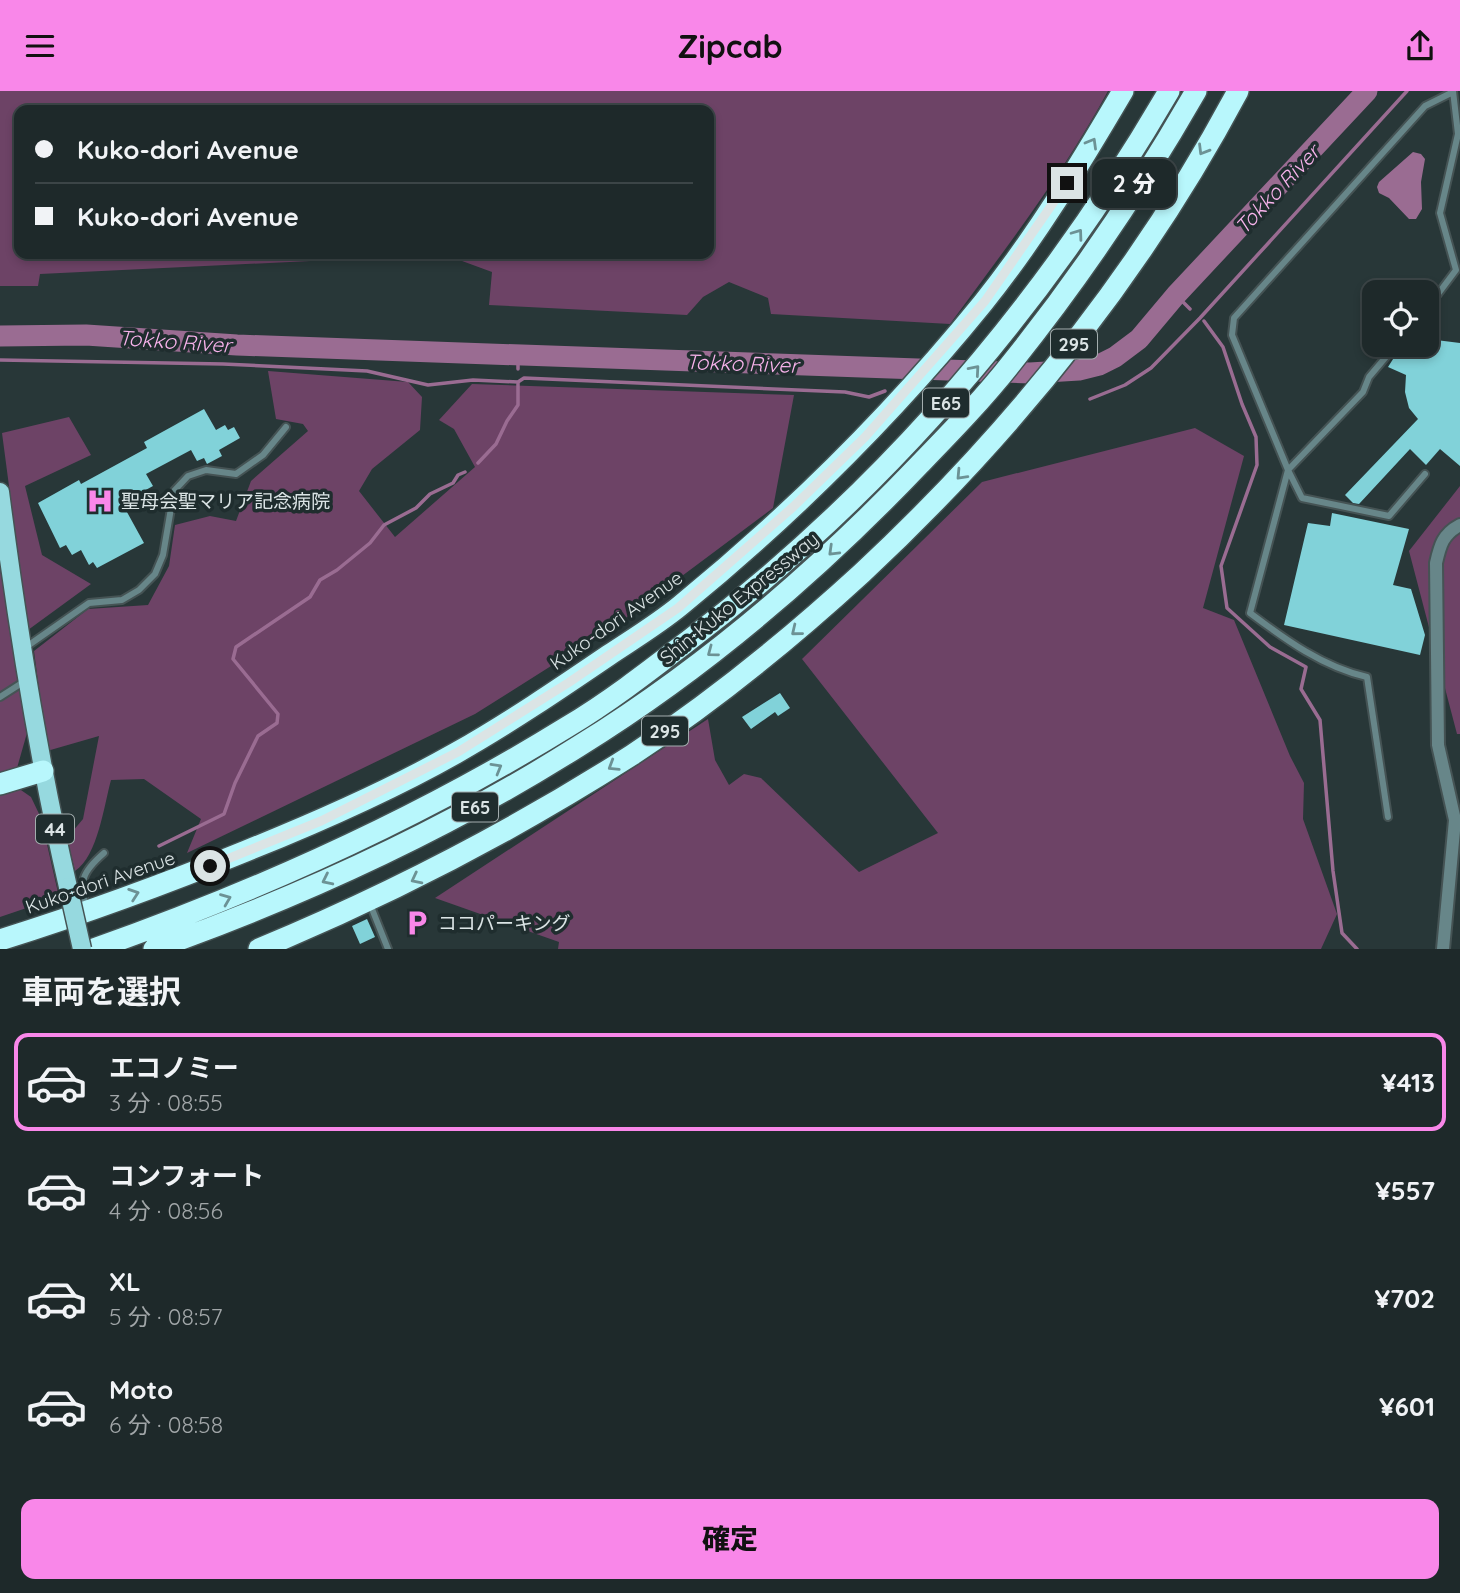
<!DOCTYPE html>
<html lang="ja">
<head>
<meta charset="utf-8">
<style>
	:root { --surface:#1e292a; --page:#263132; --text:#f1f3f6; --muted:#a1a6a8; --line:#3c4547; --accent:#f987e9 }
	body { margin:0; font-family:Quicksand,"Noto Sans JP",sans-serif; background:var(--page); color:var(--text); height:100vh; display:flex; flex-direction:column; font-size:26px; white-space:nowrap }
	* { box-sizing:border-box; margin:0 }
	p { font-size:23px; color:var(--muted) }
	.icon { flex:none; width:38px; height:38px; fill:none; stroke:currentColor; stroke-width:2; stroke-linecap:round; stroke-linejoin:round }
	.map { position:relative; height:858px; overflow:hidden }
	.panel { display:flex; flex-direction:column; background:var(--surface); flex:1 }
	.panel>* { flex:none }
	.top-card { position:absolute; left:14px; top:14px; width:700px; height:154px; border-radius:14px; box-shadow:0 4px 10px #0003,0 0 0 2px var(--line); display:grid; align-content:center; height:154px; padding:0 21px; background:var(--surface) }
	.buttons { position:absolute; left:1362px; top:189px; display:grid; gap:14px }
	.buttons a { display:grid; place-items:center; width:77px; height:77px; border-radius:14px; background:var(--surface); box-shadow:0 4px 10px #0003,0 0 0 2px var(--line); font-size:35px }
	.end { position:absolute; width:32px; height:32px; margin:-16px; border:9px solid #dbe4e5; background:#111; box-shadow:0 0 0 4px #111 }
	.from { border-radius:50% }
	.bubble { position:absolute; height:49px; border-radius:14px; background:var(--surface); box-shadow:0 4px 10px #0003,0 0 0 2px var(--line); font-size:23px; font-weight:800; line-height:49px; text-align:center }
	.top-card b { display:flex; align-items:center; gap:24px; height:66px; font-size:26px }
	.top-card b+b { border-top:2px solid var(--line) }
	.top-card i { width:18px; height:18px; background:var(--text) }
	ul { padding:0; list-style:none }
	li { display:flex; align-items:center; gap:21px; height:98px; margin:0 14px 10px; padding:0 7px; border:4px solid transparent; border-radius:14px }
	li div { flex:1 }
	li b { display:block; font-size:26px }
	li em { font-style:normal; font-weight:800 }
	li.on { border-color:var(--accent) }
	li>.icon { width:63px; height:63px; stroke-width:1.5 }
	h2 { padding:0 21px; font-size:32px; line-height:84px }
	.primary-button { display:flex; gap:14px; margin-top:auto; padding:14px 21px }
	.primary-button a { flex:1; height:80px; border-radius:14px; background:var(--accent); color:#111; font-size:28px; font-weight:800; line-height:80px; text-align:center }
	header { display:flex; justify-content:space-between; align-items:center; height:91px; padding:0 21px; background:var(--accent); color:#111; font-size:32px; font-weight:800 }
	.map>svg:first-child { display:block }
</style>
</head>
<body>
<header><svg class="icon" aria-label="menu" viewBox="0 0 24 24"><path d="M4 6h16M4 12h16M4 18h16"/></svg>Zipcab<svg class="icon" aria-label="share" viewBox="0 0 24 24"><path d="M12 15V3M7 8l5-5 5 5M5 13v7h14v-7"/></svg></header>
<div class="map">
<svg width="1460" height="858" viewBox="0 0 1460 858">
	<rect width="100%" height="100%" fill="#283738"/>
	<path fill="#6d4366" d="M0 0H1108C1063 83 1006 157 950 233L771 223 768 207 729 191 703 206 687 224 489 214 492 181 443 163H709V19H19V163H334L331 169 40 183 38 195H0Z
		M268 280 408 291 422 306 420 339 372 378 359 400 395 446 475 376 454 338 439 329 472 293 794 304 773 417 619 532 475 623 187 762 201 728 144 688 111 689C104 714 98 765 75 780L67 747 83 728 99 645 47 660 34 560 88 518 148 514 169 475 175 434 210 425 236 430 251 390 308 340 303 333 276 328Z
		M69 326 91 364 25 395 42 464 91 493 28 539 2 342Z
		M1195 337 1244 365 1203 517 1234 529 1290 665 1304 692 1303 728 1337 823 1321 858H558L559 851 435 807 708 628 715 669 729 694 744 683 761 687 859 781 938 742 802 568 982 391Z
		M1460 395V643H1457L1409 460Z
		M0 477 27 642 17 677 0 681Z
		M18 697 31 706 41 727 59 806 0 826V701Z"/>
	<path fill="#9a6c92" d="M1413 61 1421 63 1425 68 1421 91 1422 118 1416 128H1409L1389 107 1379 102 1377 96 1379 91Z"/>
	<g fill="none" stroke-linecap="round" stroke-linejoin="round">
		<path stroke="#9a6c92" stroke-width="3.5" d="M1176 204 1190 218
			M1204 230 1223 256 1242 313 1256 346 1257 374 1221 475 1227 517 1270 556 1306 576 1301 598 1320 629 1333 780 1342 842 1357 858
			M0 269 223 273 367 280 428 294 473 289 518 291 524 287 845 301 869 306 885 300
			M518 278V265
			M1090 308 1125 294 1151 277 1200 227 1407 0
			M478 372 496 353 507 330 518 314V291
			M159 755 224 723 235 692 258 645 277 632 278 623 233 568 236 556 310 506 320 489 337 479 370 452 384 434 416 417 430 403 453 392 458 384 465 381"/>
		<path stroke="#9a6c92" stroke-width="21" d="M0 245 86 244 237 254 1030 282 1079 279 1099 274 1115 266 1139 248 1176 204 1367 0"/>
	</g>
	<path fill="#81d2d9" d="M1426 233 1436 249 1460 252V375L1440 358 1426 374 1410 358 1359 413 1353 412 1345 404 1418 328 1409 317 1405 301 1406 284 1388 276 1402 254H1426Z
		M204 318 216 339 225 334 228 339 234 336 240 347 219 359 222 365 207 373 204 367 197 370 191 359 146 383 153 395 122 412 144 452 97 477 93 471 89 474 81 459 72 464 66 454 60 457 38 412 79 389 81 393 147 357 144 351Z
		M1332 422 1409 438 1393 494 1411 498 1425 544 1420 564 1284 534 1308 432 1330 435Z
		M780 602 790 617 778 625 775 621 751 638 742 626Z
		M367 828 375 846 360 853 352 835Z"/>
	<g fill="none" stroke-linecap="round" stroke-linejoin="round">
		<defs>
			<path id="lane" d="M1426 219 1456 179 1440 122 1458 43 1453 0
				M1396 254 1369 286 1363 301 1288 379 1232 244 1234 227 1425 15 1453 1
				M1288 379 1250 522C1286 549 1323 576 1367 586L1388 726
				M1288 379 1302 407 1389 425 1425 383
				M26 556 89 512 122 509 139 499 155 483 163 464 174 400 188 385 206 379 236 383 263 364 286 336
				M0 606 25 590
				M370 813 388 858
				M86 818C80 789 81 782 104 762"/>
			<path id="street" d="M1443 858 1455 729 1438 654 1436 472C1440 454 1443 443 1460 434"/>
			<path id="primary" d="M0 401C17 534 38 666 68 796"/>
			<path id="highway" d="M0 693 43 680
				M0 849C83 823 165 793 246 760 318 731 389 700 456 662 509 632 559 598 609 564 633 548 658 533 681 514 791 424 893 323 983 212 1036 146 1080 73 1123 0
				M94 858C258 800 418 728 567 636 609 611 649 580 688 550 886 399 1044 215 1169 0
				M154 858C302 805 446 739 579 655 705 577 818 480 920 373 952 340 985 306 1013 270 1081 185 1142 94 1196 0
				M259 858C389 804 513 740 632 664 714 610 790 548 862 482 1012 342 1141 182 1238 0"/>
		</defs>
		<use href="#lane" stroke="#455354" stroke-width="10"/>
		<use href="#street" stroke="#455354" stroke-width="16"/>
		<use href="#primary" stroke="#455354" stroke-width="21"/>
		<use href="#highway" stroke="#455354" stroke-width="24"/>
		<use href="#lane" stroke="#678689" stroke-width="6"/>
		<use href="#street" stroke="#678689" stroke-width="12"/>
		<use href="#primary" stroke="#96d9df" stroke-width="18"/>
		<use href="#highway" stroke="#b8f7fc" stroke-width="21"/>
		<defs>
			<path id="primary-bridge" d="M68 796 82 858"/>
		</defs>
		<use href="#primary-bridge" stroke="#455354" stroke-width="21" stroke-linecap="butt"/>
		<use href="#primary-bridge" stroke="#96d9df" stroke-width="18"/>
	</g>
	<defs><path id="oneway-chevron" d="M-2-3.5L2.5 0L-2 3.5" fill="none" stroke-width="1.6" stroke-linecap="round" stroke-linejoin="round" transform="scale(1.75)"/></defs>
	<g stroke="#6c9295">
		<use href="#oneway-chevron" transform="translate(1092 52) rotate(-60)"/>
		<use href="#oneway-chevron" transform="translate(1203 59) rotate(121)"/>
		<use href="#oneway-chevron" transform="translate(1078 143) rotate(-54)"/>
		<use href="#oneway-chevron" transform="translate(975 279) rotate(-49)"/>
		<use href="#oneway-chevron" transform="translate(961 384) rotate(133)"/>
		<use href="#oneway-chevron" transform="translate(833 460) rotate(136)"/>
		<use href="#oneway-chevron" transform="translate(796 540) rotate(141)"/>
		<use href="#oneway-chevron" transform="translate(712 561) rotate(143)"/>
		<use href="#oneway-chevron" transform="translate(613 675) rotate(148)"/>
		<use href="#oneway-chevron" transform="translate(497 677) rotate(-30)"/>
		<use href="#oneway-chevron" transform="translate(416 788) rotate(153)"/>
		<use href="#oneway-chevron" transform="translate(327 789) rotate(154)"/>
		<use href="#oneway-chevron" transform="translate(134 803) rotate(-19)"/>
		<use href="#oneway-chevron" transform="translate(226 808) rotate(-22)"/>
	</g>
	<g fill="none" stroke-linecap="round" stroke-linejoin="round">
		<path stroke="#dbe4e5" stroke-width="9" d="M210 775 321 730 458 661 568 592 678 517 793 416 865 346 985 210 1067 92"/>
	</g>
	<defs>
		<symbol id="hospital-bare" viewBox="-9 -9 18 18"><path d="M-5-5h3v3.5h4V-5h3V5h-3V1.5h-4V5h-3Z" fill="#f987e9" stroke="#1f2d2e" stroke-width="2.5" paint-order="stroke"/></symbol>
		<symbol id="parking-bare" viewBox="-9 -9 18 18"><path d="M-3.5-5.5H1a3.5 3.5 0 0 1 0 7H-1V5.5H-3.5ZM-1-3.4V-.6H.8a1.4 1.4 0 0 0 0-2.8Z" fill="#f987e9" stroke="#1f2d2e" stroke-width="2.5" paint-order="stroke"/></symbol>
	</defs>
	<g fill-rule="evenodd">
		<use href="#hospital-bare" x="81" y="391" width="38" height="38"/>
		<use href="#parking-bare" x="398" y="813" width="38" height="38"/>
	</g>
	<g text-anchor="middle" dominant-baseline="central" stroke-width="7" stroke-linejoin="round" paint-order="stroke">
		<g fill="#1f2d2e" stroke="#a3adae" stroke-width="2">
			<rect x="1051" y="238.5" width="46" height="29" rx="5"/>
			<rect x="923" y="297.5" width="46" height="29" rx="5"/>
			<rect x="642" y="625.5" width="46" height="29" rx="5"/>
			<rect x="452" y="701.5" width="46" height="29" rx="5"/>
			<rect x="36" y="723.5" width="38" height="29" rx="5"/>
		</g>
		<g font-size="18" font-weight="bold" fill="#dbe4e5">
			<text x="1074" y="253">295</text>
			<text x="946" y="312">E65</text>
			<text x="665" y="640">295</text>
			<text x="475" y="716">E65</text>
			<text x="55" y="738">44</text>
		</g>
		<g font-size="19" fill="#dbe4e5" stroke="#1f2d2e" text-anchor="start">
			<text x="121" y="410">聖母会聖マリア記念病院</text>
			<text x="438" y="832">ココパーキング</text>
		</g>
		<g font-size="19" fill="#dbe4e5" stroke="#1f2d2e">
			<text transform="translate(739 507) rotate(-39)">Shin-Kuko Expressway</text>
			<text transform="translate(616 529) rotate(-35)">Kuko-dori Avenue</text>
			<text transform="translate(100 791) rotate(-19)">Kuko-dori Avenue</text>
		</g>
		<g font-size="21" font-style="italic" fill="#f8b3ec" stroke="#1f2d2e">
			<text transform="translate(1277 98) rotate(-47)">Tokko River</text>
			<text transform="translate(175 250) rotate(4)">Tokko River</text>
			<text transform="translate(742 272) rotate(2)">Tokko River</text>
		</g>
	</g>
</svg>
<div class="buttons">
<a><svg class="icon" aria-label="locate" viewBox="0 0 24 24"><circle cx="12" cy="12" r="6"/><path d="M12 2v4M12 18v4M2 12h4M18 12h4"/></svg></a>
</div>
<i class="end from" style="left:210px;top:775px"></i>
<i class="end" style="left:1067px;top:92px"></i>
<div class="bubble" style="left:1092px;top:68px;width:84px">2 分</div>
<div class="top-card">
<b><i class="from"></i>Kuko-dori Avenue</b>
<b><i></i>Kuko-dori Avenue</b>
</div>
</div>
<section class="panel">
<h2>車両を選択</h2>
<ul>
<li class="on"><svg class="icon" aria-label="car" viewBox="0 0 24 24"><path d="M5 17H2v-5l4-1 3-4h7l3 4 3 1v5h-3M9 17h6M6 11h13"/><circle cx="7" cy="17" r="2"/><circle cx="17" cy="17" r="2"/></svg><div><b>エコノミー</b><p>3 分 · 08:55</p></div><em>¥413</em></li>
<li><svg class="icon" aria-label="car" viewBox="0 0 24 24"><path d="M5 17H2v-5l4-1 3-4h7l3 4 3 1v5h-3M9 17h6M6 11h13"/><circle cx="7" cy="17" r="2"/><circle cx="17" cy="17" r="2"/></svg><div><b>コンフォート</b><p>4 分 · 08:56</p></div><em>¥557</em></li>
<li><svg class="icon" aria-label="car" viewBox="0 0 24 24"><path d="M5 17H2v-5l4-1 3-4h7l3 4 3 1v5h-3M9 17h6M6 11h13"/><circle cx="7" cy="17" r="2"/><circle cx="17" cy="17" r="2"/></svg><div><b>XL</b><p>5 分 · 08:57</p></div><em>¥702</em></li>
<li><svg class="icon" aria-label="car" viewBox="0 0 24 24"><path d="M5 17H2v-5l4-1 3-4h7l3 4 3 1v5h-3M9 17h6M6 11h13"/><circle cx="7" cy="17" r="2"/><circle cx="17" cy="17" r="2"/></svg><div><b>Moto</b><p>6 分 · 08:58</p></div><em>¥601</em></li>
</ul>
<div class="primary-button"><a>確定</a></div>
</section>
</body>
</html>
